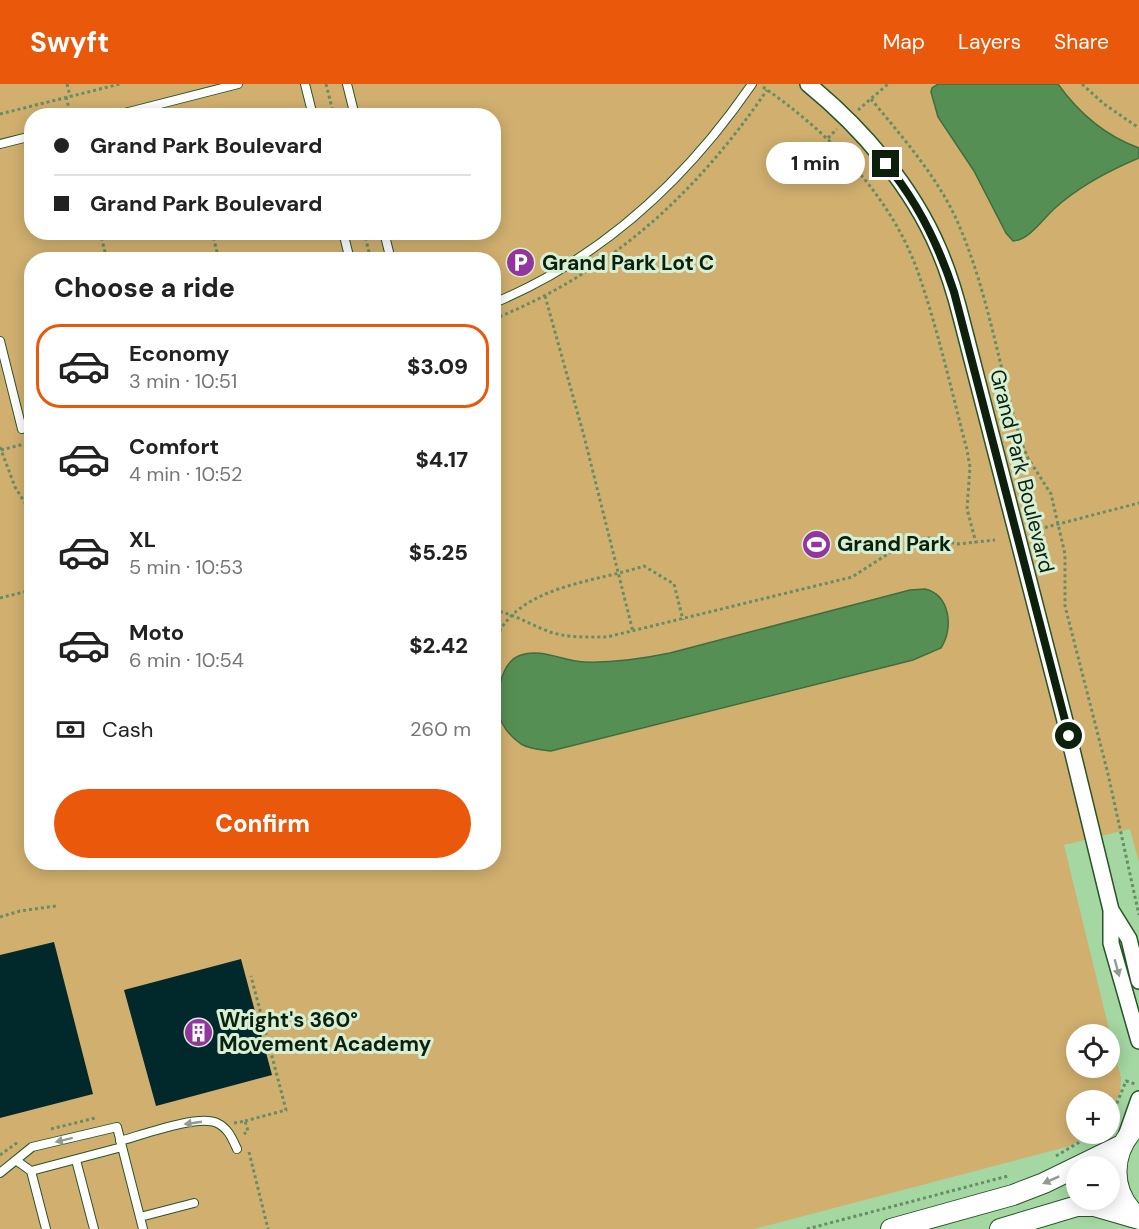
<!DOCTYPE html>
<html lang="en">
<head>
<meta charset="utf-8">
<style>
	:root { --surface:#fff; --page:#f6f6f6; --text:#222; --muted:#767676; --line:#e0e0e0; --accent:#ea580c }
	body { margin:0; font-family:"DM Sans",sans-serif; background:var(--page); color:var(--text); height:100vh; display:flex; flex-direction:column; font-size:22px; white-space:nowrap }
	* { box-sizing:border-box; margin:0 }
	p { font-size:20px; color:var(--muted) }
	.icon { flex:none; width:33px; height:33px; fill:none; stroke:currentColor; stroke-width:2; stroke-linecap:round; stroke-linejoin:round }
	.map { position:relative; flex:1; overflow:hidden }
	.side { position:absolute; left:24px; top:168px; width:477px; height:618px; display:flex; flex-direction:column; background:var(--surface); border-radius:24px; box-shadow:0 3px 15px #0003 }
	.side>* { flex:none }
	.hud { position:absolute; left:24px; top:24px; width:477px; height:132px; border-radius:24px; box-shadow:0 3px 15px #0003; display:grid; align-content:center; height:132px; padding:0 30px; background:var(--surface) }
	.tools { position:absolute; left:1066px; top:940px; display:grid; gap:12px }
	.tools a { display:grid; place-items:center; width:54px; height:54px; border-radius:50%; background:var(--surface); box-shadow:0 3px 15px #0003; font-size:30px }
	.end { position:absolute; width:27px; height:27px; margin:-14px; border:8px solid #0c200c; background:#fff; box-shadow:0 0 0 3px #fff }
	.from { border-radius:50% }
	.bubble { position:absolute; height:42px; border-radius:21px; background:var(--surface); box-shadow:0 3px 15px #0003; font-size:20px; font-weight:800; line-height:42px; text-align:center }
	.hud b { display:flex; align-items:center; gap:21px; height:57px; font-size:22px }
	.hud b+b { border-top:2px solid var(--line) }
	.hud i { width:15px; height:15px; background:var(--text) }
	ul { padding:0; list-style:none }
	li { display:flex; align-items:center; gap:18px; height:84px; margin:0 12px 9px; padding:0 18px; border:3px solid transparent; border-radius:24px }
	li div { flex:1 }
	li b { display:block; font-size:22px }
	li em { font-style:normal; font-weight:800 }
	li.selected { border-color:var(--accent) }
	li>.icon { width:54px; height:54px; stroke-width:1.5 }
	h2 { padding:0 30px; font-size:27px; line-height:72px }
	.pay { display:flex; align-items:center; gap:15px; height:66px; padding:0 30px; font-size:22px }
	.pay p { margin-inline-start:auto }
	.primary-button { display:flex; gap:12px; margin-top:auto; padding:12px 30px }
	.primary-button a { flex:1; height:69px; border-radius:36px; background:var(--accent); color:#fff; font-size:24px; font-weight:800; line-height:69px; text-align:center }
	header { display:flex; align-items:center; gap:36px; box-sizing:border-box; height:84px; padding:0 30px; background:var(--accent); color:#fff }
	header strong { font-size:28px }
	nav { display:flex; gap:33px; margin-inline-start:auto; font-size:21px }
	.map>svg:first-child { display:block }
</style>
</head>
<body>
<header>
<strong>Swyft</strong>
<nav><a>Map</a><a>Layers</a><a>Share</a></nav>
</header>
<div class="map">
<svg width="1139" height="1145" viewBox="0 0 1139 1145">
	<rect width="100%" height="100%" fill="#a4d7a1"/>
	<path fill="#d1b06f" fill-rule="evenodd" d="M0 0H1139V779L1130 745 1064 761 1121 994 1120 1009 1110 1029V1017H1077V1050H1088L1070 1062 754 1145H0ZM32 32H494V148H32ZM32 176H494V778H32ZM1077 951H1110V984H1077Z"/>
	<path fill="#568f53" stroke="#406e3e" stroke-width="1.5" d="M938 0H1058C1078 28 1106 52 1139 64V74C1108 87 1078 103 1054 125 1042 136 1029 156 1013 157L1006 149 974 87 938 33 931 8 932 4Z
		M925 505C950 511 954 544 941 564L913 576 551 667C542 666 529 665 521 660 514 655 506 647 502 639 493 620 499 578 521 571 541 564 563 577 584 578 613 579 641 575 670 569L910 506Z"/>
	<path fill="#01292c" d="M54 858 93 1010 0 1034V871Z
		M241 875 272 991 156 1022 124 906Z"/>
	<g fill="none" stroke-linecap="round" stroke-linejoin="round">
		<defs>
			<path id="service" d="M305 0 313 32
				M347 0 355 32
				M113 32 238 0
				M0 60 32 52
				M343 148 350 176
				M384 148 391 176
				M494 219C602 174 686 96 752 0
				M0 257 22 345 32 342
				M120 1057C142 1051 198 1030 217 1039 228 1044 232 1054 237 1065
				M76 1076 94 1145
				M17 1077 31 1087 122 1063
				M31 1087 46 1145
				M0 1089 32 1063 117 1043 143 1145
				M140 1133 194 1119"/>
			<path id="minor" d="M808 0C862 44 912 102 939 166 949 189 956 213 962 237L1064 633 1111 826V859L1139 957
				M1111 826 1129 855 1139 897
				M1127 1049 1139 1015"/>
			<path id="tertiary" d="M1139 1040C1110 1066 1108 1108 1139 1134
				M891 1145 1013 1111 1044 1099 1122 1061
				M1000 1145 1077 1122H1094L1139 1135"/>
		</defs>
		<use href="#service" stroke="#275626" stroke-width="10"/>
		<use href="#minor" stroke="#275626" stroke-width="18"/>
		<use href="#tertiary" stroke="#275626" stroke-width="22"/>
		<path stroke="#678d65" stroke-width="3" stroke-dasharray="3 3" stroke-linecap="butt" d="M67 0 70 12
			M326 0 334 32
			M1082 0 1104 20 1139 44
			M763 3C831 50 894 115 920 194 939 250 952 309 967 366L970 383 967 425 976 459
			M66 13 71 32
			M871 15C902 53 938 93 958 139 989 210 999 286 1022 360L1028 374 1051 410 1065 470V522L1108 690 1139 831
			M858 26 888 0
			M0 30 120 0
			M828 54 837 45
			M100 148 107 176
			M212 148 219 176
			M364 148 371 176
			M545 212 584 352 633 548
			M494 235C612 187 696 110 767 6
			M0 363 15 403 32 430
			M1 366 32 358
			M1039 445 1139 419
			M0 514 32 506
			M494 526C514 530 531 541 550 548 568 554 588 553 607 553L852 493 894 466 917 455 929 454 958 460 995 456
			M494 558C517 501 593 499 644 482L674 500 683 536
			M0 833 20 827 56 822
			M1110 1036 1126 997 1135 1000
			M245 1037 286 1026 251 892
			M234 1039 245 1037 248 1047 244 1050
			M51 1045 95 1034
			M249 1068 268 1145
			M0 1071 18 1058
			M1056 1072 1093 1050
			M807 1145 1008 1092"/>
		<use href="#service" stroke="#fff" stroke-width="8"/>
		<use href="#minor" stroke="#fff" stroke-width="15"/>
		<use href="#tertiary" stroke="#fff" stroke-width="20"/>
	</g>
	<defs><path id="oneway-solid" d="M-6-.8H1V-3.2L6.5 0L1 3.2V.8H-6Z" transform="scale(1.5)"/></defs>
	<g fill="#929b92">
		<use href="#oneway-solid" transform="translate(1117 884) rotate(75)"/>
		<use href="#oneway-solid" transform="translate(193 1039) rotate(172)"/>
		<use href="#oneway-solid" transform="translate(64 1056) rotate(166)"/>
		<use href="#oneway-solid" transform="translate(1051 1096) rotate(156)"/>
	</g>
	<g fill="none" stroke-linecap="round" stroke-linejoin="round">
		<path stroke="#0c200c" stroke-width="8" d="M886 80C917 117 939 162 954 208L1069 652"/>
	</g>
	<defs>
		<symbol id="parking-disc" viewBox="-11 -11 22 22"><circle r="9.5" fill="#93359e" stroke="#d7f0d5"/><path d="M-3.5-5.5H1a3.5 3.5 0 0 1 0 7H-1V5.5H-3.5ZM-1-3.4V-.6H.8a1.4 1.4 0 0 0 0-2.8Z" fill="#fff"/></symbol>
		<symbol id="stadium-disc" viewBox="-11 -11 22 22"><circle r="9.5" fill="#93359e" stroke="#d7f0d5"/><path d="M0-5a6.5 5 0 1 0 0 10a6.5 5 0 1 0 0-10ZM-3.5-1.8h7v3.6h-7Z" fill="#fff"/></symbol>
		<symbol id="building-disc" viewBox="-11 -11 22 22"><circle r="9.5" fill="#93359e" stroke="#d7f0d5"/><path d="M-4-6H4V6H1V3H-1V6H-4ZM-2.5-4.3h1.7v1.8h-1.7ZM.8-4.3h1.7v1.8H.8ZM-2.5-1h1.7V.8h-1.7ZM.8-1h1.7V.8H.8Z" fill="#fff"/></symbol>
	</defs>
	<g fill-rule="evenodd">
		<use href="#parking-disc" x="504" y="162" width="33" height="33"/>
		<use href="#stadium-disc" x="800" y="444" width="33" height="33"/>
		<use href="#building-disc" x="182" y="932" width="33" height="33"/>
	</g>
	<g text-anchor="middle" dominant-baseline="central" stroke-width="6" stroke-linejoin="round" paint-order="stroke">
		<g font-size="21" font-weight="bold" fill="#0c200c" stroke="#d7f0d5" text-anchor="start">
			<text x="542" y="179">Grand Park Lot C</text>
			<text x="837" y="460">Grand Park</text>
			<text x="219" y="936">Wright's 360°<tspan x="219" dy="24">Movement Academy</tspan></text>
		</g>
		<g font-size="21" fill="#0c200c" stroke="#d7f0d5">
			<text transform="translate(1022 387) rotate(76)">Grand Park Boulevard</text>
		</g>
	</g>
</svg>
<div class="tools">
<a><svg class="icon" aria-label="locate" viewBox="0 0 24 24"><circle cx="12" cy="12" r="6"/><path d="M12 2v4M12 18v4M2 12h4M18 12h4"/></svg></a>
<a>+</a>
<a>−</a>
</div>
<i class="end from" style="left:1069px;top:652px"></i>
<i class="end" style="left:886px;top:80px"></i>
<div class="bubble" style="left:766px;top:58px;width:99px">1 min</div>
<div class="hud">
<b><i class="from"></i>Grand Park Boulevard</b>
<b><i></i>Grand Park Boulevard</b>
</div>
<section class="side">
<h2>Choose a ride</h2>
<ul>
<li class="selected"><svg class="icon" aria-label="car" viewBox="0 0 24 24"><path d="M5 17H2v-5l4-1 3-4h7l3 4 3 1v5h-3M9 17h6M6 11h13"/><circle cx="7" cy="17" r="2"/><circle cx="17" cy="17" r="2"/></svg><div><b>Economy</b><p>3 min · 10:51</p></div><em>$3.09</em></li>
<li><svg class="icon" aria-label="car" viewBox="0 0 24 24"><path d="M5 17H2v-5l4-1 3-4h7l3 4 3 1v5h-3M9 17h6M6 11h13"/><circle cx="7" cy="17" r="2"/><circle cx="17" cy="17" r="2"/></svg><div><b>Comfort</b><p>4 min · 10:52</p></div><em>$4.17</em></li>
<li><svg class="icon" aria-label="car" viewBox="0 0 24 24"><path d="M5 17H2v-5l4-1 3-4h7l3 4 3 1v5h-3M9 17h6M6 11h13"/><circle cx="7" cy="17" r="2"/><circle cx="17" cy="17" r="2"/></svg><div><b>XL</b><p>5 min · 10:53</p></div><em>$5.25</em></li>
<li><svg class="icon" aria-label="car" viewBox="0 0 24 24"><path d="M5 17H2v-5l4-1 3-4h7l3 4 3 1v5h-3M9 17h6M6 11h13"/><circle cx="7" cy="17" r="2"/><circle cx="17" cy="17" r="2"/></svg><div><b>Moto</b><p>6 min · 10:54</p></div><em>$2.42</em></li>
</ul>
<div class="pay"><svg class="icon" aria-label="cash" viewBox="0 0 24 24"><path d="M3 7h18v10H3z"/><circle cx="12" cy="12" r="2"/></svg>Cash<p>260 m</p></div>
<div class="primary-button"><a>Confirm</a></div>
</section>
</div>
</body>
</html>
